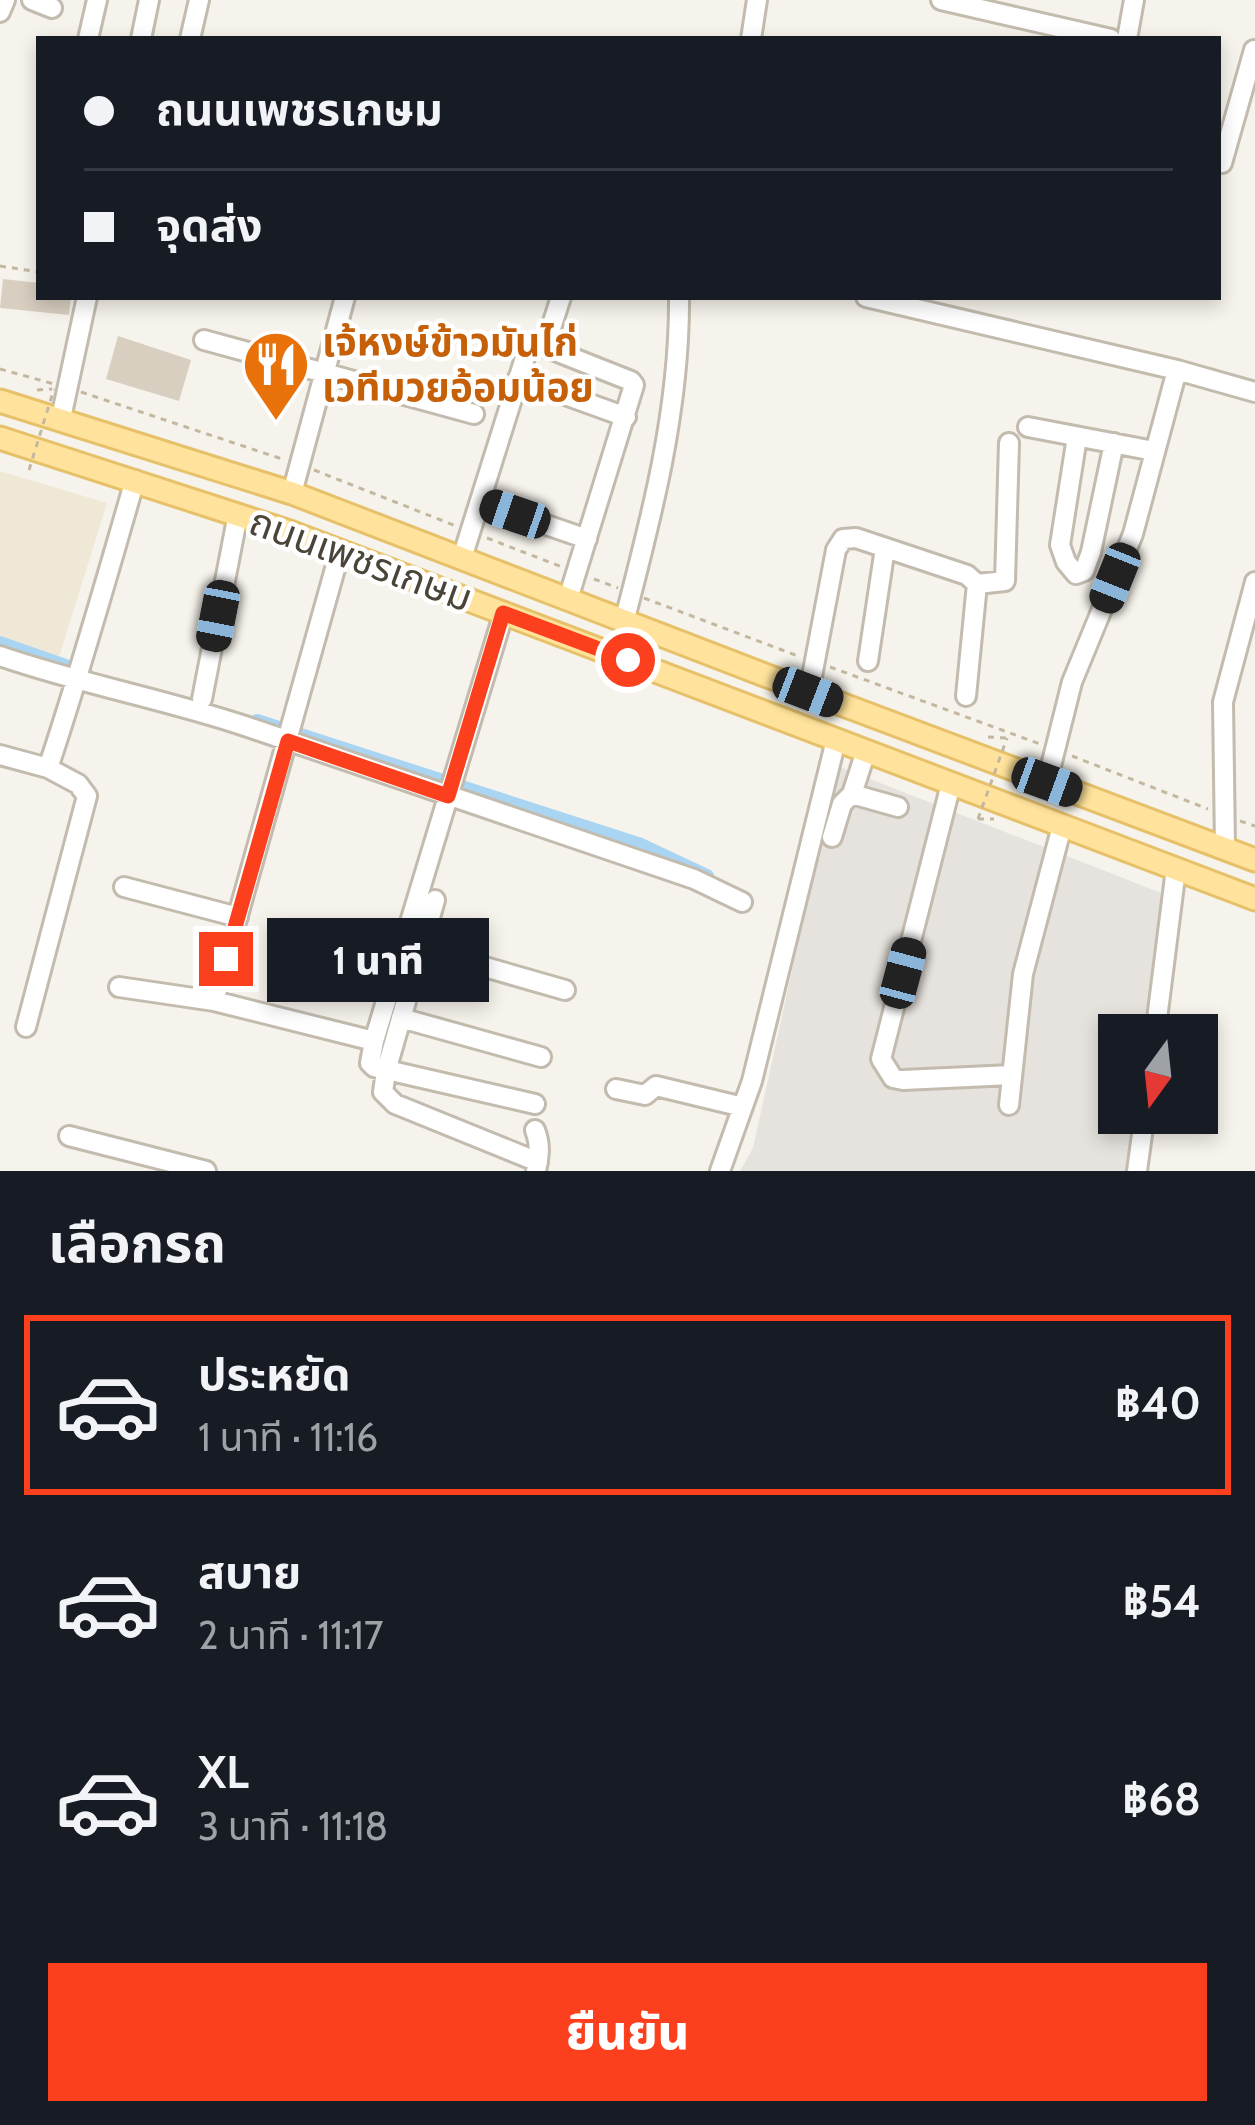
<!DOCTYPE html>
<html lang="th">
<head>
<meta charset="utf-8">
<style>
	:root { --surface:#171b24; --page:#20242c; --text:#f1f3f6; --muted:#9ea1a6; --line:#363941; --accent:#fc3f1d }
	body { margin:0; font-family:Cabin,"Noto Sans Thai",sans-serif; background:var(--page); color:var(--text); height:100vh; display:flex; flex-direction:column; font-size:45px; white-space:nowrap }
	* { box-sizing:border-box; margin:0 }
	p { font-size:39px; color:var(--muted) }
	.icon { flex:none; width:66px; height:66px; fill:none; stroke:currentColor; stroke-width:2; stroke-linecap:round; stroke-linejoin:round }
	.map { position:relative; height:1171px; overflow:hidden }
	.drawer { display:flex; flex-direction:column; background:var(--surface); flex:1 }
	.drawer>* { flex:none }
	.top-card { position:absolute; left:36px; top:36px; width:1185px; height:264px; border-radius:0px; box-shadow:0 6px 18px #0003; display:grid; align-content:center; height:264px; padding:0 48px; background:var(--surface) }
	.needle { width:78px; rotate:195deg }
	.buttons { position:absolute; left:1098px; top:1014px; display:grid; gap:24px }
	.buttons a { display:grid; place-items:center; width:120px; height:120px; border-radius:0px; background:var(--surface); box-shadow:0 6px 18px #0003; font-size:60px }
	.end { position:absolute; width:54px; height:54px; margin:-27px; border:15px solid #fc3f1d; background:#fff; box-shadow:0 0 0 6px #fff }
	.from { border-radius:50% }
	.bubble { position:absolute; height:84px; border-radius:0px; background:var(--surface); box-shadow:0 6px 18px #0003; font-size:39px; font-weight:800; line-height:84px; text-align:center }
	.car { position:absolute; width:36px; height:72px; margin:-36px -18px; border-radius:15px; box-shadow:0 0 9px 3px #0007; background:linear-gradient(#222 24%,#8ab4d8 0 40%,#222 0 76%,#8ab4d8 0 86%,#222 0) }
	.top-card b { display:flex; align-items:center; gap:42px; height:114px; font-size:45px }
	.top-card b+b { border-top:3px solid var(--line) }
	.top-card i { width:30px; height:30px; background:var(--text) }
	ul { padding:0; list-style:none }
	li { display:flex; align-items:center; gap:36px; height:180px; margin:0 24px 18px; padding:0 24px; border:6px solid transparent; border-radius:0px }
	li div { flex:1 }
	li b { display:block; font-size:45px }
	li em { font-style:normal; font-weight:800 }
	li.active { border-color:var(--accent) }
	li>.icon { width:108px; height:108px; stroke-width:1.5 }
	h2 { padding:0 48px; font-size:54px; line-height:144px }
	.action { display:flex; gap:24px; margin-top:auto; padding:24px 48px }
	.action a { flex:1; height:138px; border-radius:0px; background:var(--accent); color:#fff; font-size:48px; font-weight:800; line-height:138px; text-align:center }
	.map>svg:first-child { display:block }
</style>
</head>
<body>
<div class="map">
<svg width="1255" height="1171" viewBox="0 0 1255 1171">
	<rect width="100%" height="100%" fill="#f6f3ec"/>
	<path fill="#e6e2dd" d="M837 766 1174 898 1158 1035H1119V1113H1149L1142 1171H740L753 1148Z"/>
	<path fill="#efe8d6" d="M0 471 107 503 59 657 0 636Z"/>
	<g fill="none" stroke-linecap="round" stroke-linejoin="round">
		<path stroke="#a9d4f2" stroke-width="14" d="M0 643 86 673
			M257 721 641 845 707 876"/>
	</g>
	<path fill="#d8cfc1" d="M3 279 39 283V297H71L69 315 0 308Z
		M118 336 191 360 179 401 106 379Z"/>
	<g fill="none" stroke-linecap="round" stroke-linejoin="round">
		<defs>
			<path id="minor" d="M32 0 52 8
				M941 0 1111 39
				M0 12 5 0
				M88 39 97 0
				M141 39 149 0
				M190 39 199 0
				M751 39 757 0
				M1127 39 1134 0
				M1222 163 1254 50
				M866 297 1177 370 1255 392
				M204 340 474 414
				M545 347 561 297
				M518 378 626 417
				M61 418 87 297
				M1028 427 1154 451
				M1077 437 1060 545 1066 562 1076 574 1084 571 1091 552 1114 443
				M292 493 345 297
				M480 502 587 539
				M462 558 529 345 535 343 631 381 634 385 568 599
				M977 584 1005 581 1009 443
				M624 622C652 515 680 408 679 297
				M0 656C81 684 164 699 245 726L694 879 742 902
				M868 661 885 548
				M809 692 836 550 843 539 856 538 967 575 977 584 966 696
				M202 699 238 514
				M866 751 852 794 898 807
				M0 755 48 768C80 673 107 576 135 480
				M1047 782 1072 682 1133 534 1177 370
				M951 784 881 1059 893 1078 903 1080 1012 1075
				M832 837 842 804 852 794
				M1225 848 1223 702 1255 582
				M124 887 238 917
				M435 900 386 1071 383 1092 395 1104 538 1162
				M422 949 565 990
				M119 987 214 1001 374 1041 370 1063 374 1067 535 1104
				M214 1001 340 551
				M401 1018 541 1057
				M26 1027 87 796 78 784 48 768
				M1155 1035 1176 869
				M374 1041 504 612
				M616 1089 645 1095 656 1086 743 1107
				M1009 1105 1023 974 1062 826
				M535 1130C541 1145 539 1156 536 1171
				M69 1136 206 1171
				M720 1171 752 1081 836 740
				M1137 1171 1145 1113"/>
			<path id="major" d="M0 401 292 493 809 692 1255 860
				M0 438 290 532 1255 899"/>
		</defs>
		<use href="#minor" stroke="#c2bbae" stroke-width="24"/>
		<use href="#major" stroke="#e6c16a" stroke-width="27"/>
		<path stroke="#c4b79f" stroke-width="3" stroke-dasharray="6 6" stroke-linecap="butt" d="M0 266 39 272
			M0 369 54 384
			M37 390 52 389
			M81 392 282 459
			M314 470 456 526
			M487 538 562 567
			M594 579 618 588
			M644 598 798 656
			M830 667 1040 744
			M988 737 1007 738
			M1072 756 1208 809
			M978 819H994
			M1240 821 1255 826"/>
		<use href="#minor" stroke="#fff" stroke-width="18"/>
		<use href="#major" stroke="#ffe39c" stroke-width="21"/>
		<path stroke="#c4b79f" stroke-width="3" stroke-dasharray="6 6" stroke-linecap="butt" d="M29 470 54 389
			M978 819 1007 738"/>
	</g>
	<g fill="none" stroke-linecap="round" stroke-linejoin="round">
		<path stroke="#fc3f1d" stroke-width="15" d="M226 959 288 741 448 796 503 613 628 660"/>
	</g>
	<defs>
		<symbol id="restaurant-pin" viewBox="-11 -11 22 30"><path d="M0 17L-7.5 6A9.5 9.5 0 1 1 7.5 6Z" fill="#e8710a" stroke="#fff"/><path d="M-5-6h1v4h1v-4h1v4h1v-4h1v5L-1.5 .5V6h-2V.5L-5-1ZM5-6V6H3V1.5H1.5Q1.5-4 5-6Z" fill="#fff"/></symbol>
	</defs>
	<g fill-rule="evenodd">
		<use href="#restaurant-pin" x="238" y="326" width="76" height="104"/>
	</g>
	<g text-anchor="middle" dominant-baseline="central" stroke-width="9" stroke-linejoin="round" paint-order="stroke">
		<g font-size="39" font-weight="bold" fill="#c56008" stroke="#fff" text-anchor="start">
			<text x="322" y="342">เจ้หงษ์ข้าวมันไก่<tspan x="322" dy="45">เวทีมวยอ้อมน้อย</tspan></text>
		</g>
		<g font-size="39" fill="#4b4439" stroke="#fff">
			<text transform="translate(361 559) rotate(20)">ถนนเพชรเกษม</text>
		</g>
	</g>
</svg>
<div class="buttons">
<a><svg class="needle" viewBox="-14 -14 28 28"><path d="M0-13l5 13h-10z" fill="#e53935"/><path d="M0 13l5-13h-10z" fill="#9ea1a6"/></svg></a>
</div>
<i class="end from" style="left:628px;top:660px"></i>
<i class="end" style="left:226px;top:959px"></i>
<div class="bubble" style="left:267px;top:918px;width:222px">1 นาที</div>
<i class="car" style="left:515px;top:514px;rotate:289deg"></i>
<i class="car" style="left:1115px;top:578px;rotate:202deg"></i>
<i class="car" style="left:218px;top:616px;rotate:191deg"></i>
<i class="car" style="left:808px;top:692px;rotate:111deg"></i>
<i class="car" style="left:1047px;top:782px;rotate:110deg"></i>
<i class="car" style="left:903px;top:973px;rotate:15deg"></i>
<div class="top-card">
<b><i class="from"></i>ถนนเพชรเกษม</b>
<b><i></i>จุดส่ง</b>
</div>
</div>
<section class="drawer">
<h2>เลือกรถ</h2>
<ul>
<li class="active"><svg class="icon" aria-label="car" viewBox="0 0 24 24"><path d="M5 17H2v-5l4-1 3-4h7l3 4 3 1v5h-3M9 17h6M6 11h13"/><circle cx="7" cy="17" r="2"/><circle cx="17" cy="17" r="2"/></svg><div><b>ประหยัด</b><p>1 นาที · 11:16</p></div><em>฿40</em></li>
<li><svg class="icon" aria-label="car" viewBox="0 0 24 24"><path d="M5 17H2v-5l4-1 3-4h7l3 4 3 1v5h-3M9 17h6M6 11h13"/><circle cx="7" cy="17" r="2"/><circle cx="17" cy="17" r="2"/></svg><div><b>สบาย</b><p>2 นาที · 11:17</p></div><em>฿54</em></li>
<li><svg class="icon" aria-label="car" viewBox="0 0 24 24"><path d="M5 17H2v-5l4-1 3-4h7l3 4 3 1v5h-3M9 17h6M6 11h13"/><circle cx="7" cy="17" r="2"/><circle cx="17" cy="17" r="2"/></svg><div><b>XL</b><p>3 นาที · 11:18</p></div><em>฿68</em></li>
</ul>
<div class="action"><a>ยืนยัน</a></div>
</section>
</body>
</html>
